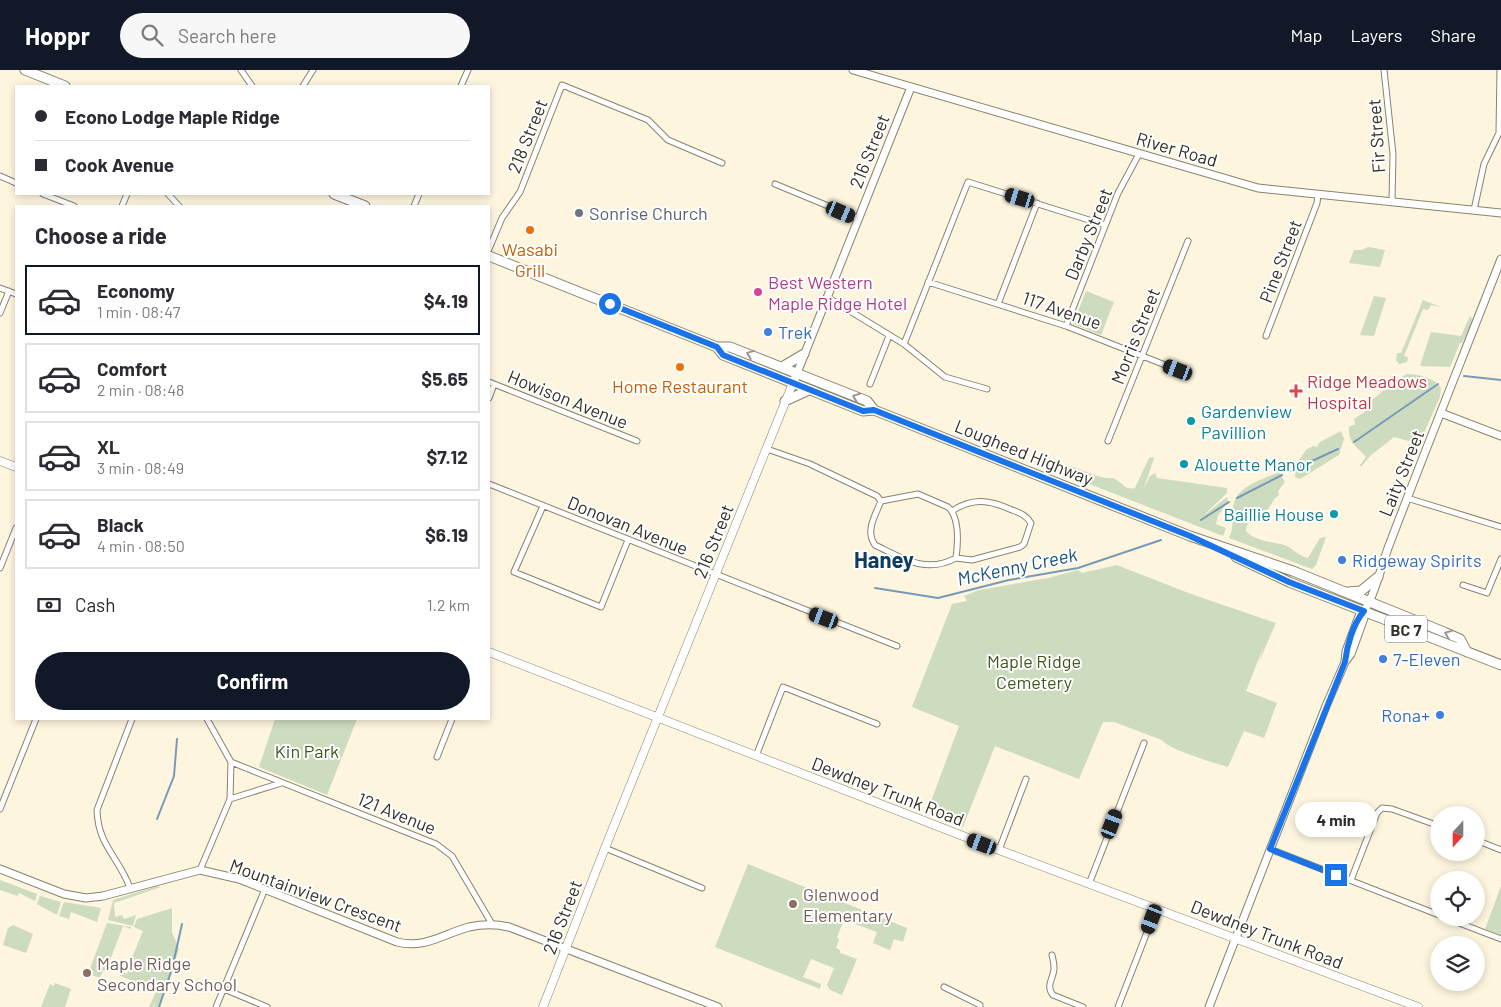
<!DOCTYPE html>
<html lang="en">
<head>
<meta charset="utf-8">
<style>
	:root { --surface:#fff; --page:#f7f7f7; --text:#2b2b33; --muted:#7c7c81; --line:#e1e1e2; --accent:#111827 }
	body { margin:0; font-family:Barlow,sans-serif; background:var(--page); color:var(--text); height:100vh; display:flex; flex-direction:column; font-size:19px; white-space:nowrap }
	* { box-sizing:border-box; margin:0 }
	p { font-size:16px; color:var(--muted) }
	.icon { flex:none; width:28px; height:28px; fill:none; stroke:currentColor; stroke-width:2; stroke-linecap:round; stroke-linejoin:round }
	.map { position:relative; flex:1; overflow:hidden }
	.drawer { position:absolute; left:15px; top:135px; width:475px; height:515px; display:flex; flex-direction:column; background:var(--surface); border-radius:0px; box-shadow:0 2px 8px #0003 }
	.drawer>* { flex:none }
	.top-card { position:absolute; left:15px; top:15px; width:475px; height:110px; border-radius:0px; box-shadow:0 2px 8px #0003; display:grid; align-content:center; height:110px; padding:0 20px; background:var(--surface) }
	.needle { width:32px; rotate:201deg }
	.tools { position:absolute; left:1430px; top:736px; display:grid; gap:10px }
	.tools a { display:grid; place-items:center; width:55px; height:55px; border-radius:50%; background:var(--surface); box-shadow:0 2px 8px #0003; font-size:25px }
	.end { position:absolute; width:22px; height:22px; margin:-11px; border:6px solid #1a73e8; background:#fff; box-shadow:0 0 0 2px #fff }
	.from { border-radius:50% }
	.bubble { position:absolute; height:35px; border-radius:18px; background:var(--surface); box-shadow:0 2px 8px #0003; font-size:16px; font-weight:700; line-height:35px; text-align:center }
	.car { position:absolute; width:15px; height:30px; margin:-15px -8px; border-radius:6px; box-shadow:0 0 4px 1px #0007; background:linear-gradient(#222 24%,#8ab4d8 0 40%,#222 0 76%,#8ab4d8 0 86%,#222 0) }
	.top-card b { display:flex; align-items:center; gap:18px; height:48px; font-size:19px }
	.top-card b+b { border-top:1px solid var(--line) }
	.top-card i { width:12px; height:12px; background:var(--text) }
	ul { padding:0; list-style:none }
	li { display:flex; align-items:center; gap:15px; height:70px; margin:0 10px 8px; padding:0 10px; border:2px solid var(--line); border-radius:0px }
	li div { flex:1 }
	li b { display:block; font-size:19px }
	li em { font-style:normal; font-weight:700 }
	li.selected { border-color:var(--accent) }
	li>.icon { width:45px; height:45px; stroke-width:1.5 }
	h2 { padding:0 20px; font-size:22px; line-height:60px }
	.pay { display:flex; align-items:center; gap:12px; height:55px; padding:0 20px; font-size:19px }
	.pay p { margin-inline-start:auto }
	.cta { display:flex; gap:10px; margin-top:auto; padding:10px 20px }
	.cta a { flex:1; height:58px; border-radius:30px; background:var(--accent); color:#fff; font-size:20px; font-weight:700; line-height:58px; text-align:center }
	header { display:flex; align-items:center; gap:30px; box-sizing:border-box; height:70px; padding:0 25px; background:var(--accent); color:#fff }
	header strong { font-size:24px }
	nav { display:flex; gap:28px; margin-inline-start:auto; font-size:18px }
	.search { width:350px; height:45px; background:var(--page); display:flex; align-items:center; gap:12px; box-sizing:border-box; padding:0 18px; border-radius:28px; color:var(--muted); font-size:19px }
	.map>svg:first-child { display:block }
</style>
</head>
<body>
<header>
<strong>Hoppr</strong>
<div class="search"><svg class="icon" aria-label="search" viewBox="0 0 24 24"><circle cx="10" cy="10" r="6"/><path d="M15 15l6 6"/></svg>Search here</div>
<nav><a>Map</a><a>Layers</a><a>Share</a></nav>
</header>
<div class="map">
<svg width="1501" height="937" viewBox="0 0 1501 937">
	<rect width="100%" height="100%" fill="#fdf5de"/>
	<path fill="#cddbbe" d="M1368 177 1385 180 1380 197 1349 193 1354 180H1362Z
		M1086 221 1114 232 1101 265 1073 254Z
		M1374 226 1386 228 1374 266 1360 265Z
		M1423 230 1441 237 1431 235 1428 240 1423 239 1404 286 1408 287 1407 292 1399 294 1396 290 1397 283H1401Z
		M1470 246 1474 251 1462 273H1460L1450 297 1420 296 1431 262 1461 266Z
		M1407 304C1418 304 1435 308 1441 318L1440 327 1419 374 1394 367 1370 386 1361 397 1360 395 1366 387C1357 376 1348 374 1349 357L1355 354 1354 349 1366 341 1365 335C1380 325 1390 312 1407 304Z
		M1341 361 1344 369 1339 385 1300 409 1295 407V396L1306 380 1313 376 1317 377 1320 372Z
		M1152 387 1154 388 1144 418 1150 406 1155 403 1157 408 1227 418V423L1202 447 1227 427 1228 431 1218 446 1216 454 1226 458 1223 466 1053 400 1057 395C1077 393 1093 410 1113 408 1122 412 1125 421 1135 418L1149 388Z
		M1279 402 1285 412 1278 421 1279 425C1272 430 1273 432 1269 438 1262 448 1246 447 1246 461 1254 471 1273 472 1284 475 1290 476 1298 486 1308 488L1320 468 1326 467 1316 495 1312 499 1229 468C1235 454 1231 451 1233 437 1236 416 1262 410 1279 402Z
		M1117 495 1191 524 1276 553 1258 594 1265 573 1246 621 1277 633 1264 668 1244 661 1228 697C1215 693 1169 680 1162 670L1114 652H1103L1079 709 995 676 963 757 927 742 959 656 912 637 952 534 967 531 964 526 979 520 1048 508 1078 500 1082 503Z
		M275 649H357L327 725 259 697Z
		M748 794 907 858 903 872 894 869 890 880 873 873 877 862 844 850 837 867 839 870 836 878 840 880V883L857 889 842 925 830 920 827 915 834 898 811 889 803 907 821 914 820 919 715 877Z
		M0 810 37 824 35 831 19 823 18 826 0 820Z
		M157 816 161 817 114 833 115 847 122 845 124 849 136 845 133 856 108 850 113 830Z
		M1501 816V865L1485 859Z
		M40 826 61 832 57 845 37 834Z
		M64 832 101 838 97 852 71 842 69 849 59 846Z
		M172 838V862L179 879 159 937H154L156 930 153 937H149L157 920 120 906 122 902 127 904 130 896 133 897 131 890 143 861 134 857 137 849Z
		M107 853 131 857V859L123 856 106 901 103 900 100 908 88 904Z
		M13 855 33 864 26 883 3 875 8 858Z
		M55 913 71 919 65 937H41L50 914 54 916Z"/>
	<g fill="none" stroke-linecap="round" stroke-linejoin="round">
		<path stroke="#769ab8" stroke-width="2" d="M1464 306 1501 310
			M1354 372 1438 314
			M1288 402 1338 379
			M1237 428 1282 405
			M1201 450 1229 432
			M875 518 938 528 1009 510 1078 498 1161 470
			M157 749 174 706 177 669
			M159 937 172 899 182 854"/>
		<defs>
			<path id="minor" d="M241 0 252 16
				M1384 0 1393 84 1392 131
				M303 16 313 0
				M461 16 468 0
				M0 106 16 113
				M775 114 857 148
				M43 124 74 136
				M168 124 179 136
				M122 136 127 124
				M414 136 419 124
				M1474 140 1484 94 1499 63 1500 0
				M489 179 502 148 520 122 562 15 648 50 668 70 722 93
				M928 212 1066 256 1183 302
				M0 218 16 224
				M827 227 904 274 945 307 987 319
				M998 234 1037 133
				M0 243 9 221
				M1066 256 1118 123 1139 84
				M1266 266 1317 133 1318 125
				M904 274 968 112 1105 155
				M489 312 637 371
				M870 314 889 266
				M489 328 494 314
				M1108 371 1188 171
				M767 379 810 394 877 426 881 431 918 424 948 437C960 448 958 473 956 488
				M489 414 897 576
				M1407 428 1501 457
				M881 431C875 446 865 461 875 475 904 489 926 504 956 488
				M543 436 514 502 601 537 628 470
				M952 441C973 427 990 430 1012 440 1020 443 1026 445 1031 453L1024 474 1020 477 972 490 956 488
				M0 498 16 458
				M1463 515 1487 523 1501 489
				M207 649 231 692 436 774 452 786 492 854
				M756 686 783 617 877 654
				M437 687 452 649
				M230 729 281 713
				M0 739 36 649
				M1476 770 1501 780
				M605 778 702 818
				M1270 779 1439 845
				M999 780 1026 709
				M200 800 230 729 231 692
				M1351 810 1377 743 1382 738 1392 739 1439 756
				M1089 814 1144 673
				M130 818C119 787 98 776 97 740L132 649
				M1446 848 1501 869
				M1052 885C1053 889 1054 894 1054 898 1054 908 1045 915 1053 925L1083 937
				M944 917 980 935V937
				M224 919 267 937
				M216 937 265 819
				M1118 937 1156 839"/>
			<path id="tertiary" d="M853 0 1258 118 1501 143
				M797 303 911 17
				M1441 343 1501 366
				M1345 592 1351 584 1364 548 1363 544
				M0 799 64 824 86 828 103 826 200 800 239 809 397 872C425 879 443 864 469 857 483 854 495 854 509 857L718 937
				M1209 937 1326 636 1345 592 1346 581 1359 546C1372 538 1383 489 1390 473 1426 378 1464 284 1501 189"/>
			<path id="secondary" d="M0 391 16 397
				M489 582 999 780 1418 937
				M543 937 605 778 797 303"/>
			<path id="trunk" d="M25 0 65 16
				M334 124 365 136
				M489 186 717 277H730L867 331 874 340 1190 466 1293 501 1444 562 1460 569 1467 582
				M717 277 723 285 863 341 874 340
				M782 297 804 284
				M785 331 809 320
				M1236 487 1289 512 1501 595
				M1348 522 1361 521 1378 507"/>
		</defs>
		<use href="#minor" stroke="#89826d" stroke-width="7"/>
		<use href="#tertiary" stroke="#89826d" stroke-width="9"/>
		<use href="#secondary" stroke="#89826d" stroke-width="9"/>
		<use href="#trunk" stroke="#89826d" stroke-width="11"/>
		<use href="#minor" stroke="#fff" stroke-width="5"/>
		<use href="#tertiary" stroke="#fff" stroke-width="7"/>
		<use href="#secondary" stroke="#fff" stroke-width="8"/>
		<use href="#trunk" stroke="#fff" stroke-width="9"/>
	</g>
	<defs><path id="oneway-chevron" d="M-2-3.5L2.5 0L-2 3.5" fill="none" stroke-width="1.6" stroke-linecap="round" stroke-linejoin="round" transform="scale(1.25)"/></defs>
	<g stroke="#999893">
		<use href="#oneway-chevron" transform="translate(750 284) rotate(-159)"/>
		<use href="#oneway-chevron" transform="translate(856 327) rotate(-159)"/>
		<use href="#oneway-chevron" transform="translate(1448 564) rotate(-158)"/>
	</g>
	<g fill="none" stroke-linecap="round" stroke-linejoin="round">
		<path stroke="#1a73e8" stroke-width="6" d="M610 234 717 277 723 285 863 341 874 340 1190 466 1289 512 1364 541C1353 554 1347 575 1345 592L1270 779 1336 805"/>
	</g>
	<circle fill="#6b7280" stroke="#fff" stroke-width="2" cx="579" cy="143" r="5"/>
	<g fill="#e8710a" stroke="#fff" stroke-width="2">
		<circle cx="530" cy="160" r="5"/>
		<circle cx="680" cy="297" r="5"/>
	</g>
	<circle fill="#d1479c" stroke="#fff" stroke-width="2" cx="758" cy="222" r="5"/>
	<g fill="#3f7fe0" stroke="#fff" stroke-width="2">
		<circle cx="768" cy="262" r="5"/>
		<circle cx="1342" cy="490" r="5"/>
		<circle cx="1383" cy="589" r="5"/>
		<circle cx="1440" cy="645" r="5"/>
	</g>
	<path fill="#e0444e" stroke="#fff" stroke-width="2" d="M1293.5 313.5h5v5h5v5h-5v5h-5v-5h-5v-5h5z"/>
	<g fill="#0f9aa8" stroke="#fff" stroke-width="2">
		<circle cx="1191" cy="351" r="5"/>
		<circle cx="1184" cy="394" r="5"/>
		<circle cx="1334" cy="444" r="5"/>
	</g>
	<g fill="#8d6e63" stroke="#fff" stroke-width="2">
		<circle cx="793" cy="834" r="5"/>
		<circle cx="87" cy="903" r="5"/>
	</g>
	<g text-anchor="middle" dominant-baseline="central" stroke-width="4" stroke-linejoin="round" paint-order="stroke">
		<rect fill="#fff" stroke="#706e68" stroke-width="1" x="1385" y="545.5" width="42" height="27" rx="4"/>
		<g font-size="16" font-weight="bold" fill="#333027">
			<text x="1406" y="559">BC 7</text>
		</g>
		<g font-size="18" fill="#333027" stroke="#fff">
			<text transform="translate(527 66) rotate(-68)">218 Street</text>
			<text transform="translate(1376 66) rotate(-94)">Fir Street</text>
			<text transform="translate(1177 79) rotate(16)">River Road</text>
			<text transform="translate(869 81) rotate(-68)">216 Street</text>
			<text transform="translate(1088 164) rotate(-68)">Darby Street</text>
			<text transform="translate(1280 191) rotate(-69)">Pine Street</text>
			<text transform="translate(1062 240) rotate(19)">117 Avenue</text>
			<text transform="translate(1135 266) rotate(-68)">Morris Street</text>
			<text transform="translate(568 329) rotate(22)">Howison Avenue</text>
			<text transform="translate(1024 382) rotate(22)">Lougheed Highway</text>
			<text transform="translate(1401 403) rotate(-68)">Laity Street</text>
			<text transform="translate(628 455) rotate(22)">Donovan Avenue</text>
			<text transform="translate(713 471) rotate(-68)">216 Street</text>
			<text transform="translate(888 721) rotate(21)">Dewdney Trunk Road</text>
			<text transform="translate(397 743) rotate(22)">121 Avenue</text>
			<text transform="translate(316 825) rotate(20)">Mountainview Crescent</text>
			<text transform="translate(562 847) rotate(-69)">216 Street</text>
			<text transform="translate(1267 864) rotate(21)">Dewdney Trunk Road</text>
		</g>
		<g font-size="18" fill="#5b616d" stroke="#fff" text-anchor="start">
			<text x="589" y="143">Sonrise Church</text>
		</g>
		<g font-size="18" fill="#c56008" stroke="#fff">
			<text x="530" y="179">Wasabi<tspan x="530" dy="21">Grill</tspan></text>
			<text x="680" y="316">Home Restaurant</text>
		</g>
		<g font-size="18" fill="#b23c85" stroke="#fff" text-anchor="start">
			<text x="768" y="212">Best Western<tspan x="768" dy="21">Maple Ridge Hotel</tspan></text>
		</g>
		<g font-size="18" fill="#366cbe" stroke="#fff" text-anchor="start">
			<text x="778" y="262">Trek</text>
			<text x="1352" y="490">Ridgeway Spirits</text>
			<text x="1393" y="589">7-Eleven</text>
			<text x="1430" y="645" text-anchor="end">Rona+</text>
		</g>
		<g font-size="18" fill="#be3a42" stroke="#fff" text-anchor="start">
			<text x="1307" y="311">Ridge Meadows<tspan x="1307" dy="21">Hospital</tspan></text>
		</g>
		<g font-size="18" fill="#0d838f" stroke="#fff" text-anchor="start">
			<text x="1201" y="341">Gardenview<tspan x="1201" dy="21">Pavillion</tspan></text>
			<text x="1194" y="394">Alouette Manor</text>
			<text x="1324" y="444" text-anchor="end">Baillie House</text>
		</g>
		<g font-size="18" fill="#40581d" stroke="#fff">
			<text x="1034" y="591">Maple Ridge<tspan x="1034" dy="21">Cemetery</tspan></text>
			<text x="307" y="681">Kin Park</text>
		</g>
		<g font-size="18" fill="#785e54" stroke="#fff" text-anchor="start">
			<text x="803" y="824">Glenwood<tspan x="803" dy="21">Elementary</tspan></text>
			<text x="97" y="893">Maple Ridge<tspan x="97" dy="21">Secondary School</tspan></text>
		</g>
		<g font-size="19" font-style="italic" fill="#19547c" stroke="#fff">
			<text transform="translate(1017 496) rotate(-12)">McKenny Creek</text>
		</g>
		<g font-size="22" font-weight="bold" fill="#0c3d61" stroke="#fff">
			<text x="884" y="489">Haney</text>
		</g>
	</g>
</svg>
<div class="tools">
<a><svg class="needle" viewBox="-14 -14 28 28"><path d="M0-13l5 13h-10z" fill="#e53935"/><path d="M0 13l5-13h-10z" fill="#7c7c81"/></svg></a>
<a><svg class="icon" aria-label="locate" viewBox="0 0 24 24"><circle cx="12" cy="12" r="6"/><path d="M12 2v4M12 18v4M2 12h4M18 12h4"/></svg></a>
<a><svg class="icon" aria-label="layers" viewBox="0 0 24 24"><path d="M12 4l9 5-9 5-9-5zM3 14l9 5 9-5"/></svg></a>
</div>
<i class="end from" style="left:610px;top:234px"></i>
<i class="end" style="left:1336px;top:805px"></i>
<div class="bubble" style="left:1295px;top:732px;width:82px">4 min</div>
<i class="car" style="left:1020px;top:128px;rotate:287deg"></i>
<i class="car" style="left:841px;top:142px;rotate:113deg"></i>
<i class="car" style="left:1178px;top:300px;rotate:291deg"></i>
<i class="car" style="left:824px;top:548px;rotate:291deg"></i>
<i class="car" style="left:1112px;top:754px;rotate:21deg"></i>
<i class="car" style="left:982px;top:774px;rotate:291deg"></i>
<i class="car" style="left:1152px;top:849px;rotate:201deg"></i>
<div class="top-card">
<b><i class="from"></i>Econo Lodge Maple Ridge</b>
<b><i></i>Cook Avenue</b>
</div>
<section class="drawer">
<h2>Choose a ride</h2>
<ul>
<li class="selected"><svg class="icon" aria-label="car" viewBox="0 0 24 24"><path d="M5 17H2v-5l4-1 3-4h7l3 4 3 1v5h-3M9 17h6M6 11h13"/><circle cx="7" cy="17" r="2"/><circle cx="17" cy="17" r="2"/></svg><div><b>Economy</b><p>1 min · 08:47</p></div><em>$4.19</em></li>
<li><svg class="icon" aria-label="car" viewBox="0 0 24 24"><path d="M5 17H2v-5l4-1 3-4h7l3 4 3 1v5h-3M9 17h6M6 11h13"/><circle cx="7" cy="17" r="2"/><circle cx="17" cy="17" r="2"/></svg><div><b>Comfort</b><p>2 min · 08:48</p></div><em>$5.65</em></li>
<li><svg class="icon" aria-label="car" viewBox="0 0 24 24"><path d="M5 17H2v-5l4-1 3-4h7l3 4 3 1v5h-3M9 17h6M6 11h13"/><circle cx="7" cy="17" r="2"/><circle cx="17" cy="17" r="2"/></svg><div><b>XL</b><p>3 min · 08:49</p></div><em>$7.12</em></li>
<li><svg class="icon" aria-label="car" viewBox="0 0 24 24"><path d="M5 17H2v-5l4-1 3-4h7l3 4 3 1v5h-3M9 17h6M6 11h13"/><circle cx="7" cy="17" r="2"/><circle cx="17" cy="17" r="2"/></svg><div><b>Black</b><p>4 min · 08:50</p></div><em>$6.19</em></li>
</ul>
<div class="pay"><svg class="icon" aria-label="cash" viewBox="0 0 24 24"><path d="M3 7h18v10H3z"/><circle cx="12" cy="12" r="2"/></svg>Cash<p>1.2 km</p></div>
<div class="cta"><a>Confirm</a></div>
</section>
</div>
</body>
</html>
